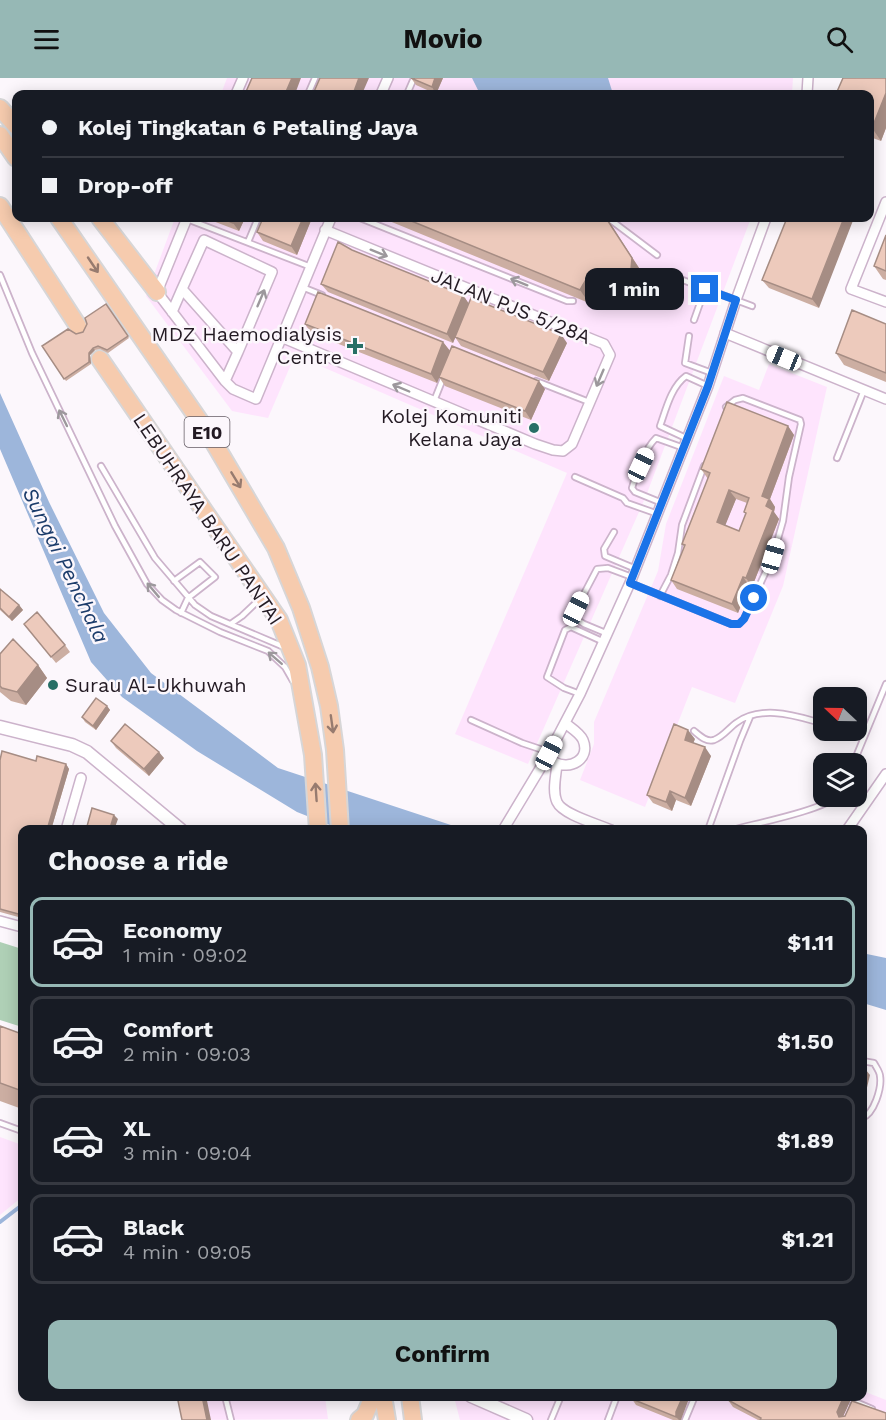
<!DOCTYPE html>
<html lang="en">
<head>
<meta charset="utf-8">
<style>
	:root { --surface:#171b24; --page:#20242c; --text:#f1f3f6; --muted:#9ea1a6; --line:#363941; --accent:#96b8b5 }
	body { margin:0; font-family:"Work Sans",sans-serif; background:var(--page); color:var(--text); height:100vh; display:flex; flex-direction:column; font-size:22px; white-space:nowrap }
	* { box-sizing:border-box; margin:0 }
	p { font-size:20px; color:var(--muted) }
	.icon { flex:none; width:33px; height:33px; fill:none; stroke:currentColor; stroke-width:2; stroke-linecap:round; stroke-linejoin:round }
	.map { position:relative; flex:1; overflow:hidden }
	.drawer { position:absolute; left:18px; top:747px; width:849px; height:576px; display:flex; flex-direction:column; background:var(--surface); border-radius:12px; box-shadow:0 3px 15px #0003 }
	.drawer>* { flex:none }
	.guide { position:absolute; left:12px; top:12px; width:862px; height:132px; border-radius:12px; box-shadow:0 3px 15px #0003; display:grid; align-content:center; height:132px; padding:0 30px; background:var(--surface) }
	.needle { width:39px; rotate:292deg }
	.tools { position:absolute; left:813px; top:609px; display:grid; gap:12px }
	.tools a { display:grid; place-items:center; width:54px; height:54px; border-radius:12px; background:var(--surface); box-shadow:0 3px 15px #0003; font-size:30px }
	.end { position:absolute; width:27px; height:27px; margin:-14px; border:8px solid #1a73e8; background:#fff; box-shadow:0 0 0 3px #fff }
	.from { border-radius:50% }
	.bubble { position:absolute; height:42px; border-radius:12px; background:var(--surface); box-shadow:0 3px 15px #0003; font-size:20px; font-weight:700; line-height:42px; text-align:center }
	.car { position:absolute; width:18px; height:36px; margin:-18px -9px; border-radius:8px; box-shadow:0 0 4px 2px #0007; background:linear-gradient(#fff 24%,#345 0 40%,#fff 0 76%,#345 0 86%,#fff 0) }
	.guide b { display:flex; align-items:center; gap:21px; height:57px; font-size:22px }
	.guide b+b { border-top:2px solid var(--line) }
	.guide i { width:15px; height:15px; background:var(--text) }
	ul { padding:0; list-style:none }
	li { display:flex; align-items:center; gap:18px; height:90px; margin:0 12px 9px; padding:0 18px; border:3px solid var(--line); border-radius:12px }
	li div { flex:1 }
	li b { display:block; font-size:22px }
	li em { font-style:normal; font-weight:700 }
	li.current { border-color:var(--accent) }
	li>.icon { width:54px; height:54px; stroke-width:1.5 }
	h2 { padding:0 30px; font-size:27px; line-height:72px }
	.primary-button { display:flex; gap:12px; margin-top:auto; padding:12px 30px }
	.primary-button a { flex:1; height:69px; border-radius:12px; background:var(--accent); color:#111; font-size:24px; font-weight:700; line-height:69px; text-align:center }
	header { display:flex; justify-content:space-between; align-items:center; height:78px; padding:0 30px; background:var(--accent); color:#111; font-size:27px; font-weight:700 }
	.map>svg:first-child { display:block }
</style>
</head>
<body>
<header><svg class="icon" aria-label="menu" viewBox="0 0 24 24"><path d="M4 6h16M4 12h16M4 18h16"/></svg>Movio<svg class="icon" aria-label="search" viewBox="0 0 24 24"><circle cx="10" cy="10" r="6"/><path d="M15 15l6 6"/></svg></header>
<div class="map">
<svg width="886" height="1342" viewBox="0 0 886 1342">
	<rect width="100%" height="100%" fill="#fcf7fc"/>
	<path fill="#fee4fd" d="M227 0H793L792 16H221Z
		M175 140H751L646 418 528 686 455 656 567 395 295 277 268 340 232 333 146 218Z
		M769 286 827 309 783 508 735 625 692 609 645 729 580 702 594 666V644L658 493 666 446 724 298 759 312Z
		M0 1059 22 1067V1119L0 1137Z
		M863 1313 886 1322V1342H460L454 1319 862 1318Z
		M178 1319H325L328 1341 183 1342Z"/>
	<path fill="#afd0b6" d="M0 864 22 871V949L0 942Z"/>
	<path fill="#9db6db" d="M472 0H608L613 16H491L479 14Z
		M0 315 49 424 104 535 151 595 278 690 463 751H340L297 734 197 673 122 619 91 584 0 371Z
		M862 875 886 880V932L863 925Z"/>
	<g fill="none" stroke-linecap="round" stroke-linejoin="round">
		<path stroke="#9db6db" stroke-width="4" d="M0 1144 22 1127"/>
		<defs>
			<path id="service" d="M308 16 315 0
				M407 16 414 0
				M360 140 567 223H573
				M608 140 657 177
				M187 141 311 189
				M248 164 258 140
				M0 197 32 275 115 448 147 506 162 522 176 532 220 554 268 573 285 589 293 603
				M672 198 752 228
				M302 209 322 217
				M694 242 705 211
				M689 258 685 285 712 295
				M536 303 589 324
				M434 323 444 298
				M688 361 660 348C666 331 671 309 686 298L708 308
				M837 380 864 312
				M101 388 155 480 195 527 211 538 284 569
				M575 399 623 420 627 425 658 436
				M662 425 635 414 632 410C636 394 645 371 656 360L684 370
				M614 454 604 471 605 478 636 491
				M174 503 200 484 215 499 188 520 181 535
				M630 505 731 546H739L744 541 773 478 783 443 789 399 801 346 800 342 743 320 735 322 726 329
				M660 518 671 497 678 475 682 447 704 388
				M232 545 242 538 261 520
				M608 556 584 546 575 540 576 531 597 491 608 490 632 499
				M580 616 564 610 547 599 565 552 571 549 604 564
				M471 642 522 665 549 674
				M694 653C700 658 706 664 714 662 723 659 729 650 736 645 759 628 790 636 814 643
				M853 686 886 606
				M708 752 740 663 750 639
				M732 752C753 746 824 732 837 718
				M862 983 874 985C876 989 880 994 880 998 882 1010 874 1036 862 1040
				M0 1045 22 1053
				M225 1318 231 1342
				M853 1327 858 1325 872 1331
				M551 1342 561 1318
				M608 1342 617 1318
				M685 1342 695 1318"/>
			<path id="minor" d="M236 16 243 0
				M381 16 388 0
				M807 16 808 0
				M886 124 851 211 886 224
				M187 140 157 214 225 303 233 311 256 321 331 140
				M182 211 204 162 272 194 238 274
				M172 234 182 211 238 274 225 303
				M725 255 886 321
				M281 259 535 366 553 372 563 373 572 366 610 277 604 266 594 262 325 152
				M554 684C570 693 591 681 583 662 580 655 571 650 565 645
				M557 686C556 698 552 713 557 724 563 737 598 746 611 752
				M66 752 81 700
				M503 752 547 679 580 616 630 505 708 308 736 222 766 140
				M847 752 886 696
				M0 843 22 849"/>
			<path id="tertiary" d="M0 649 72 667 87 674 181 752
				M471 1318 526 1342"/>
			<path id="motorway" d="M0 30 16 48
				M0 57 16 80
				M0 128 78 248
				M59 140 210 358 276 470 301 530 320 589 329 628 335 672 340 752
				M100 140 157 214
				M100 281 279 542 297 587 313 677 318 752
				M383 1318 387 1342
				M410 1318 413 1342
				M359 1342 365 1337 373 1318"/>
		</defs>
		<use href="#service" stroke="#ccb3cb" stroke-width="8"/>
		<use href="#minor" stroke="#ccb3cb" stroke-width="12"/>
		<use href="#tertiary" stroke="#ccb3cb" stroke-width="15"/>
		<use href="#motorway" stroke="#d7d6d7" stroke-width="20"/>
		<use href="#service" stroke="#fff" stroke-width="4.5"/>
		<use href="#minor" stroke="#fff" stroke-width="9"/>
		<use href="#tertiary" stroke="#fff" stroke-width="12"/>
		<use href="#motorway" stroke="#f6cbae" stroke-width="16"/>
	</g>
	<path fill="#ccaea2" fill-rule="evenodd" d="M411 0H443L436 16 416 7Z
		M886 0V50L881 63 870 59V16Z
		M205 140H245L239 153Z
		M263 140H312L297 177 263 163 257 154Z
		M382 140H607L641 193 640 203 632 215 620 221 596 213 589 225Z
		M787 140 819 230 769 210 762 202Z
		M886 157V202L883 201 874 188Z
		M352 172 463 217 469 226 453 265 328 214 321 206Z
		M106 226 129 260 108 275 100 271 95 272 90 277 91 286 66 303 42 268 83 254Z
		M305 246 443 264 450 273 437 305 311 255Z
		M886 246V304L844 287 836 275Z
		M455 259 567 265 549 303 461 268Z
		M439 299 545 311 531 342 445 308Z
		M788 348 794 357 770 421 775 429 774 434 779 441 752 509 749 507 738 535 677 511 671 502 684 469 682 466 708 401 701 391ZM736 421 747 425 744 434 746 436 739 453 725 447Z
		M0 511 19 527 23 532 12 543 0 532Z
		M24 546 65 567 70 574 56 585Z
		M0 576 38 587 47 600 26 627 11 623 0 614Z
		M107 628 110 632 96 652 85 644 82 639Z
		M695 661 693 665 711 678 691 728 676 722 672 733 653 725 647 717Z
		M111 663 164 680 149 698 116 670Z
		M0 682 36 683 66 686 69 691 51 752H22V840L0 834Z
		M0 948 22 956V1031L0 1023Z
		M730 1318H851L852 1319 843 1338 886 1342H758L733 1329 728 1322Z
		M632 1321 681 1340V1342H673L636 1327Z"/>
	<path fill="#a68d84" d="M292 0H301L295 16H285Z
		M359 0H369L362 16H353Z
		M435 0H443L436 16 432 9Z
		M886 15V50L881 63 872 50Z
		M235 140H245L239 153 233 145Z
		M303 140H312L297 177 291 168Z
		M606 140 641 193 640 203 632 215 623 202Z
		M844 140H854L819 230 812 221Z
		M587 200 596 213 589 225 580 212Z
		M463 217 469 226 453 265 447 256Z
		M561 256 567 265 549 303 543 294Z
		M443 264 450 273 437 305 431 296Z
		M93 270 95 272 90 277 91 286 89 284V275Z
		M539 303 545 311 531 342 525 333Z
		M788 348 794 357 770 421 775 429 774 434 779 441 752 509 746 500 766 428 762 418Z
		M729 412 736 421 723 453 717 444Z
		M743 499 749 507 738 535 732 526Z
		M19 527 23 532 12 543 9 539Z
		M38 587 47 600 26 627 17 614Z
		M107 628 110 632 96 652 93 648Z
		M688 652 695 661 691 670 685 662Z
		M705 669 711 678 691 728 685 720Z
		M159 674 164 680 149 698 144 691Z
		M66 686 69 691 51 752H47Z
		M670 713 676 722 672 733 666 724Z
		M114 737 118 741 114 752 111 747Z
		M862 987 870 997 865 1018 862 1016Z
		M202 1318H206L211 1342H207Z
		M683 1318H690L681 1342H679L676 1339V1334Z
		M844 1318 852 1319 842 1341 839 1339 837 1334Z"/>
	<path fill="#edcabc" stroke="#a68d84" stroke-width="1.5" fill-rule="evenodd" d="M252 0H292L285 16H245Z
		M320 0H359L353 16H313Z
		M411 0H435L432 9Z
		M843 0H886V15L872 50 870 49V16H836Z
		M221 140H235L233 145Z
		M263 140H303L291 168 257 154Z
		M404 140H606L632 180 631 191 623 202 611 208 587 200 580 212Z
		M787 140H844L812 221 762 202Z
		M886 157V193L874 188Z
		M338 164 352 172 463 217 447 256 321 206Z
		M318 214 443 264 431 296 305 246Z
		M471 220 561 256 543 294 455 259Z
		M106 226 128 258 107 272 98 268 93 270 89 275V284L64 301 42 268 68 251 76 256 83 254 87 246 85 240Z
		M852 232 886 246V295L836 275Z
		M452 268 539 303 525 333 439 299Z
		M727 324 788 348 762 418 769 421 766 428 773 432 746 500 743 499 732 526 671 502 685 467 682 466 710 395 701 391ZM729 412 749 420 744 434 746 435 739 453 717 444Z
		M0 511 19 527 9 539 0 530Z
		M37 534 65 567 51 579 24 546Z
		M13 561 38 587 17 614 2 610 0 608V576Z
		M96 620 107 628 93 648 82 639Z
		M125 646 159 674 144 691 111 663Z
		M674 646 688 652 685 662 705 669 685 720 670 713 666 724 647 717Z
		M2 673 36 683 37 678 66 686 47 752H22V837L0 831V682Z
		M92 730 114 737 111 747 127 752H86Z
		M0 948 22 956V1013L0 1005Z
		M177 1318H202L207 1342H182Z
		M633 1318H683L676 1334V1339L632 1321Z
		M730 1318H844L837 1334 839 1339 845 1338 852 1323 886 1335V1342H760L761 1340 728 1322Z"/>
	<defs><path id="oneway-shaft" d="M-6 0H5M1.5-3L5.5 0L1.5 3" fill="none" stroke-width="1.6" stroke-linecap="round" stroke-linejoin="round" transform="scale(1.5)"/></defs>
	<g stroke="#9c989c">
		<use href="#oneway-shaft" transform="translate(379 175) rotate(22)"/>
		<use href="#oneway-shaft" transform="translate(519 204) rotate(-158)"/>
		<use href="#oneway-shaft" transform="translate(261 220) rotate(-67)"/>
		<use href="#oneway-shaft" transform="translate(600 300) rotate(113)"/>
		<use href="#oneway-shaft" transform="translate(401 310) rotate(-157)"/>
		<use href="#oneway-shaft" transform="translate(63 340) rotate(-116)"/>
		<use href="#oneway-shaft" transform="translate(153 512) rotate(-130)"/>
		<use href="#oneway-shaft" transform="translate(275 580) rotate(-139)"/>
	</g>
	<g stroke="#977b6f">
		<use href="#oneway-shaft" transform="translate(93 187) rotate(56)"/>
		<use href="#oneway-shaft" transform="translate(236 402) rotate(59)"/>
		<use href="#oneway-shaft" transform="translate(332 646) rotate(82)"/>
		<use href="#oneway-shaft" transform="translate(316 714) rotate(-94)"/>
	</g>
	<g fill="none" stroke-linecap="round" stroke-linejoin="round">
		<path stroke="#1a73e8" stroke-width="8" d="M705 211 736 222 708 308 630 505 731 546H739L744 541 754 520"/>
	</g>
	<g fill="#276f66" stroke="#fcf7fc" stroke-width="2">
		<path d="M352 259h6v6h6v6h-6v6h-6v-6h-6v-6h6z"/>
		<circle cx="534" cy="350" r="6"/>
		<circle cx="53" cy="607" r="6"/>
	</g>
	<g text-anchor="middle" dominant-baseline="central" stroke-width="5" stroke-linejoin="round" paint-order="stroke">
		<rect fill="#fcf7fc" stroke="#645c64" stroke-width="1.5" x="184.5" y="339" width="45" height="30" rx="4.5"/>
		<g font-size="18" font-weight="bold" fill="#231a23">
			<text x="207" y="354">E10</text>
		</g>
		<g font-size="20" fill="#231a23" stroke="#fcf7fc">
			<text transform="translate(511 228) rotate(22)">JALAN PJS 5/28A</text>
			<text transform="translate(208 441) rotate(56)">LEBUHRAYA BARU PANTAI</text>
		</g>
		<g font-size="20" fill="#231a23" stroke="#fcf7fc" text-anchor="end">
			<text x="342" y="256">MDZ Haemodialysis<tspan x="342" dy="23">Centre</tspan></text>
			<text x="522" y="338">Kolej Komuniti<tspan x="522" dy="23">Kelana Jaya</tspan></text>
			<text x="65" y="607" text-anchor="start">Surau Al-Ukhuwah</text>
		</g>
		<g font-size="21" font-style="italic" fill="#1c3c6b" stroke="#fcf7fc">
			<text transform="translate(66 487) rotate(64)">Sungai Penchala</text>
		</g>
	</g>
</svg>
<div class="tools">
<a><svg class="needle" viewBox="-14 -14 28 28"><path d="M0-13l5 13h-10z" fill="#e53935"/><path d="M0 13l5-13h-10z" fill="#9ea1a6"/></svg></a>
<a><svg class="icon" aria-label="layers" viewBox="0 0 24 24"><path d="M12 4l9 5-9 5-9-5zM3 14l9 5 9-5"/></svg></a>
</div>
<i class="end from" style="left:754px;top:520px"></i>
<i class="end" style="left:705px;top:211px"></i>
<div class="bubble" style="left:585px;top:190px;width:99px">1 min</div>
<i class="car" style="left:784px;top:280px;rotate:292deg"></i>
<i class="car" style="left:641px;top:387px;rotate:25deg"></i>
<i class="car" style="left:773px;top:478px;rotate:16deg"></i>
<i class="car" style="left:576px;top:531px;rotate:26deg"></i>
<i class="car" style="left:549px;top:675px;rotate:28deg"></i>
<div class="guide">
<b><i class="from"></i>Kolej Tingkatan 6 Petaling Jaya</b>
<b><i></i>Drop-off</b>
</div>
<section class="drawer">
<h2>Choose a ride</h2>
<ul>
<li class="current"><svg class="icon" aria-label="car" viewBox="0 0 24 24"><path d="M5 17H2v-5l4-1 3-4h7l3 4 3 1v5h-3M9 17h6M6 11h13"/><circle cx="7" cy="17" r="2"/><circle cx="17" cy="17" r="2"/></svg><div><b>Economy</b><p>1 min · 09:02</p></div><em>$1.11</em></li>
<li><svg class="icon" aria-label="car" viewBox="0 0 24 24"><path d="M5 17H2v-5l4-1 3-4h7l3 4 3 1v5h-3M9 17h6M6 11h13"/><circle cx="7" cy="17" r="2"/><circle cx="17" cy="17" r="2"/></svg><div><b>Comfort</b><p>2 min · 09:03</p></div><em>$1.50</em></li>
<li><svg class="icon" aria-label="car" viewBox="0 0 24 24"><path d="M5 17H2v-5l4-1 3-4h7l3 4 3 1v5h-3M9 17h6M6 11h13"/><circle cx="7" cy="17" r="2"/><circle cx="17" cy="17" r="2"/></svg><div><b>XL</b><p>3 min · 09:04</p></div><em>$1.89</em></li>
<li><svg class="icon" aria-label="car" viewBox="0 0 24 24"><path d="M5 17H2v-5l4-1 3-4h7l3 4 3 1v5h-3M9 17h6M6 11h13"/><circle cx="7" cy="17" r="2"/><circle cx="17" cy="17" r="2"/></svg><div><b>Black</b><p>4 min · 09:05</p></div><em>$1.21</em></li>
</ul>
<div class="primary-button"><a>Confirm</a></div>
</section>
</div>
</body>
</html>
